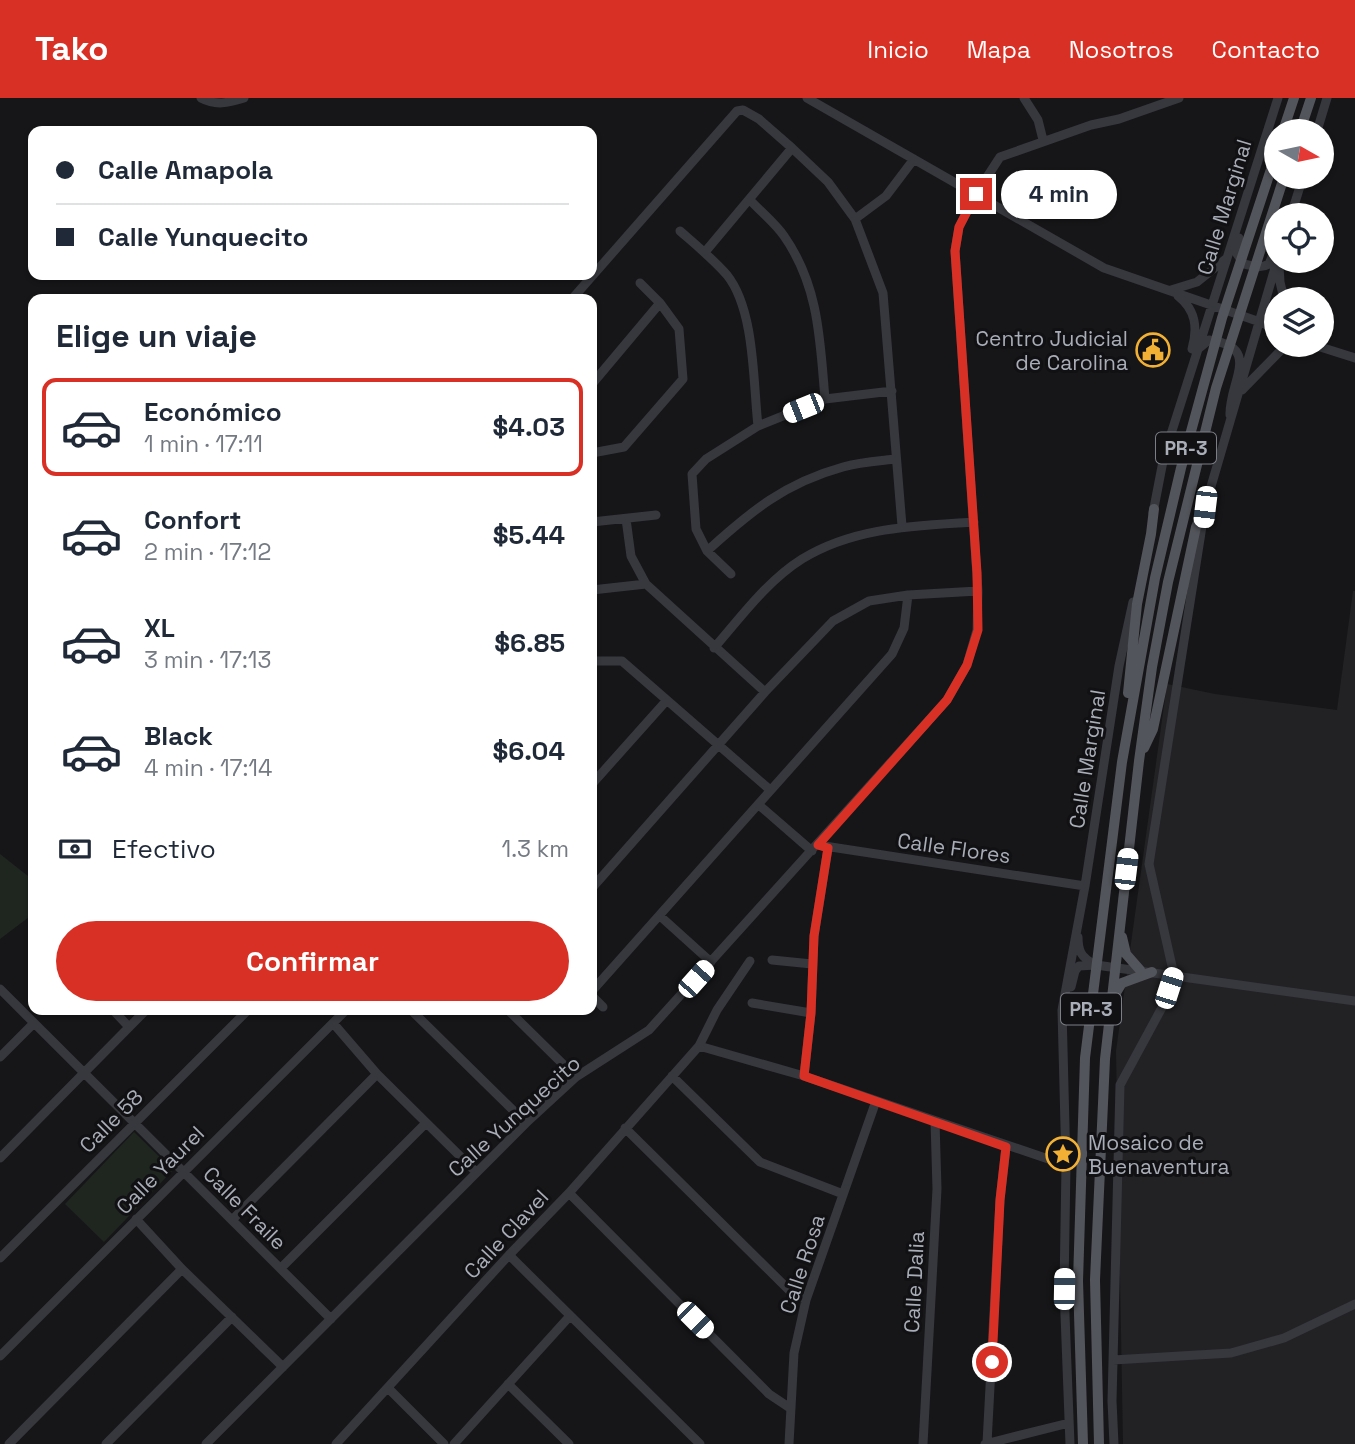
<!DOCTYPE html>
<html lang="es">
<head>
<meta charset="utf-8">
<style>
	:root { --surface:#fff; --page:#f6f6f7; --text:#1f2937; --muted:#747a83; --line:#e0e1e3; --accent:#d93025 }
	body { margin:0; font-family:"Space Grotesk",sans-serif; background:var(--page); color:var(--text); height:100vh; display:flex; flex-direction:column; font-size:26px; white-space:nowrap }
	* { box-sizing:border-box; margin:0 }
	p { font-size:23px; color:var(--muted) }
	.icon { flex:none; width:38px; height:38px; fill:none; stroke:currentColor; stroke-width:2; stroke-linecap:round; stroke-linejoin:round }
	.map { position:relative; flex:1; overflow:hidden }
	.details { position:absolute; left:28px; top:196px; width:569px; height:721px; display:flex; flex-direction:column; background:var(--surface); border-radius:14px; box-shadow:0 2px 5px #0004 }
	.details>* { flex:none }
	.top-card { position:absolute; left:28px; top:28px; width:569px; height:154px; border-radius:14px; box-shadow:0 2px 5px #0004; display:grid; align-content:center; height:154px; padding:0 28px; background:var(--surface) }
	.needle { width:46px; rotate:99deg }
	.tools { position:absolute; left:1264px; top:21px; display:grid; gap:14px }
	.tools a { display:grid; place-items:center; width:70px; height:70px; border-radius:50%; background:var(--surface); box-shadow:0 2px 5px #0004; font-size:35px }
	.end { position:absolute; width:32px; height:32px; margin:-16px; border:9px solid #d93025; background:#fff; box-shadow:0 0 0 4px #fff }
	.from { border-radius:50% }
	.bubble { position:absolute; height:49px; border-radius:24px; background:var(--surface); box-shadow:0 2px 5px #0004; font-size:23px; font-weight:600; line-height:49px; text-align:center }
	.car { position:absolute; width:21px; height:42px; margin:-21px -10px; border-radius:9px; box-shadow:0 0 5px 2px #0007; background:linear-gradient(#fff 24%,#345 0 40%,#fff 0 76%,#345 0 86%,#fff 0) }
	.top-card b { display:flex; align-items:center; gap:24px; height:66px; font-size:26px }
	.top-card b+b { border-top:2px solid var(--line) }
	.top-card i { width:18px; height:18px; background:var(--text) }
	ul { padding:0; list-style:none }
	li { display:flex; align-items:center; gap:21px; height:98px; margin:0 14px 10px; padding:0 14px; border:4px solid transparent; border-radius:14px }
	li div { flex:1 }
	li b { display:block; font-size:26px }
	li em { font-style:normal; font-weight:600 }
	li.on { border-color:var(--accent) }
	li>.icon { width:63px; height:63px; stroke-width:1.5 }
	h2 { padding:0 28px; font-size:32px; line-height:84px }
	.pay { display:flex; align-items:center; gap:18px; height:77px; padding:0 28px; font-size:26px }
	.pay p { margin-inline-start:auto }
	.action { display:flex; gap:14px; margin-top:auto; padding:14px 28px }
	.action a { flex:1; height:80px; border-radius:42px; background:var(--accent); color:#fff; font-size:28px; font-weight:600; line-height:80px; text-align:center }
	header { display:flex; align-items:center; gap:42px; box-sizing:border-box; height:98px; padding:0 35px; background:var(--accent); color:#fff }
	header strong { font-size:33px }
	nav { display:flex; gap:38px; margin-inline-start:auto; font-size:24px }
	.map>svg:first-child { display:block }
</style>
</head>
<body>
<header>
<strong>Tako</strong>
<nav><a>Inicio</a><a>Mapa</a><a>Nosotros</a><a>Contacto</a></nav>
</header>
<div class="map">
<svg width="1355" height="1346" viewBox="0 0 1355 1346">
	<rect width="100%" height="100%" fill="#161618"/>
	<path fill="#222225" d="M1353 493H1355V1346H1123L1116 953 1167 586 1215 596 1337 612Z"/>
	<path fill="#1e261f" d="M0 756 33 782V816L0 841Z
		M134 1034 173 1072 104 1144 65 1106Z"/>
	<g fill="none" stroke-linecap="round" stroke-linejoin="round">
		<path stroke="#37383d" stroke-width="9" d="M201 0C216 8 228 5 244 0
			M807 0 1104 170 1260 224 1276 231
			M1024 0 1038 22 1043 42
			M1317 33 1327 0
			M750 102C761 114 775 125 784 138 819 188 820 242 825 301
			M1291 117 1303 79
			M855 121 886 98 914 61
			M680 133C696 147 713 161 727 177 755 212 753 284 758 328
			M1239 140 1237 156 1244 166C1253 168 1260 171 1269 166L1276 149
			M705 154 792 50
			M1279 168 1280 184 1284 201
			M1171 192 1197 184 1227 160
			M1178 198C1196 212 1198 230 1192 251
			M572 201 737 13 743 12 759 21 792 50 828 84 855 121 883 195 902 428
			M1314 247 1355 260
			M1198 251 1209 242C1263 249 1229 283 1230 317
			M592 286 660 205
			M1242 292 1286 247
			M592 355 624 349 683 281 679 231 660 205 640 185
			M1153 415 1164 358 1278 0
			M626 421 631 458 646 486 765 594
			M592 424 656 417
			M707 453C751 413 785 385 843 369 860 364 879 363 896 361
			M731 476 707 453 696 431 692 376 706 361 758 328 825 301 892 293
			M592 492 646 486
			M714 550C741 519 767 483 802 461 854 429 914 428 974 424
			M592 563H622L769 691
			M592 686 667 602
			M759 707 812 753
			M818 747 1085 788
			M592 790 765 594 833 523 869 503 908 497 978 493
			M660 818 711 864
			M1078 839C1078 853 1081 859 1094 866
			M772 862 812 866
			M1071 889 1075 873 1079 868 1096 867 1355 903
			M0 891 331 1221
			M592 893 892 556 904 530 908 497
			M592 898 603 909
			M752 905 811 915
			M113 912 129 929
			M411 912 526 1025
			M508 912 576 979
			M333 925 377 976 476 1074
			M699 948 804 978 1066 1067
			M0 959 33 926
			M672 978 760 1064 843 1096
			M804 978 811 915 814 838 828 750
			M625 1030 793 1196 806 1202
			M0 1060 146 912
			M569 1095 769 1296 790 1310
			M136 1121 182 1171 283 1269
			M232 1122 377 976
			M509 1157 700 1346
			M0 1160 248 912
			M281 1170 426 1025
			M0 1258 346 912
			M1113 1262 1231 1255 1284 1240 1355 1206
			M508 1286 569 1346
			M388 1290 444 1346
			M987 1345 1000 1102 1006 1049
			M9 1346 182 1171
			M106 1346 232 1219
			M206 1346 526 1025 576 979 649 932 947 602 967 567 977 532 978 493 955 153 959 129 976 96 1000 59 1091 27 1119 21 1179 0
			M336 1346 509 1157 569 1095 699 948 717 912 750 863
			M454 1346 569 1219
			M789 1346 794 1255 806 1202 876 1003
			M923 1346 937 1091 935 1023
			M985 1346 1069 1325
			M1070 1346 1064 1191 1066 1067 1062 912 1085 788 1119 568 1133 504
			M1114 1346 1112 1303 1120 987 1165 904 1174 877 1149 766 1205 409 1277 163"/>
		<path stroke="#53555c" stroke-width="10" d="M1283 33 1294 0
			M1300 33 1311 0
			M1128 595 1137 506 1151 436 1154 411
			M1144 650 1153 631 1196 429 1205 409
			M1122 839 1126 856 1140 872
			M1114 898 1122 885 1152 874
			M1083 1346 1078 1183 1085 960 1122 664 1155 480 1181 370 1222 220 1276 56
			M1099 1346 1095 1182 1105 961 1139 663 1152 569 1168 484 1216 290 1284 79"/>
	</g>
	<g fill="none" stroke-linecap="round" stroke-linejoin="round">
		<path stroke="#d93025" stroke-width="9" d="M976 96 959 129 955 153 977 475 978 532 967 567 947 602 818 747 828 750 814 838 811 915 804 978 1006 1049 1000 1102 992 1264"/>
	</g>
	<defs>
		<symbol id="civic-ring" viewBox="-11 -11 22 22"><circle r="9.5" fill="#111113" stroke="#f2b134" stroke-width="1.5"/><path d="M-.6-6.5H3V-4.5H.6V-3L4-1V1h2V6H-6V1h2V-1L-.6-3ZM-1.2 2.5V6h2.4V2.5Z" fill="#f2b134"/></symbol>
		<symbol id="sight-ring" viewBox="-11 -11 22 22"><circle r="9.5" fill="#111113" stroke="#f2b134" stroke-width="1.5"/><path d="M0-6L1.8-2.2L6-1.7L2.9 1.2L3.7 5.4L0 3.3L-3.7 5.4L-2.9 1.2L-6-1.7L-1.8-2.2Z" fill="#f2b134"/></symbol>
	</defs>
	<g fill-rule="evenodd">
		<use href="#civic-ring" x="1134" y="233" width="38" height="38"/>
		<use href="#sight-ring" x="1044" y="1037" width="38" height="38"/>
	</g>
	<g text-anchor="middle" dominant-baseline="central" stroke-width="6" stroke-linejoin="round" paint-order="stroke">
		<g fill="#111113" stroke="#7b7e86" stroke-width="2">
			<rect x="1156" y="334.5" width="60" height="31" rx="5"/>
			<rect x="1061" y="895.5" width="60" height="31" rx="5"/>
		</g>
		<g font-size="19" font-weight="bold" fill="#a8adb8">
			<text x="1186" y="350">PR-3</text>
			<text x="1091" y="911">PR-3</text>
		</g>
		<g font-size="21" fill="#a8adb8" stroke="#111113">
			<text transform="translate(1224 109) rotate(-73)">Calle Marginal</text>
			<text transform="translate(1087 661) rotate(-81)">Calle Marginal</text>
			<text transform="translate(954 750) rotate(8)">Calle Flores</text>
			<text transform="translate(514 1018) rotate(-42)">Calle Yunquecito</text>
			<text transform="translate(111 1023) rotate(-45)">Calle 58</text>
			<text transform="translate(160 1072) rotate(-45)">Calle Yaurel</text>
			<text transform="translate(245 1110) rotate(45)">Calle Fraile</text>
			<text transform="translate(506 1136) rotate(-47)">Calle Clavel</text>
			<text transform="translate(802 1166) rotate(-72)">Calle Rosa</text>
			<text transform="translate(914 1184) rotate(-87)">Calle Dalia</text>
		</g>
		<g font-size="21" fill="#a8adb8" stroke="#111113" text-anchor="end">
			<text x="1128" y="240">Centro Judicial<tspan x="1128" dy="24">de Carolina</tspan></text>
			<text x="1088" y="1044" text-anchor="start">Mosaico de<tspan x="1088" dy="24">Buenaventura</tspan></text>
		</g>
	</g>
</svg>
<div class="tools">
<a><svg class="needle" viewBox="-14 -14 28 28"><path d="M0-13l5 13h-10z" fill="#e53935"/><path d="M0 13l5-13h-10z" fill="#747a83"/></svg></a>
<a><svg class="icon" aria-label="locate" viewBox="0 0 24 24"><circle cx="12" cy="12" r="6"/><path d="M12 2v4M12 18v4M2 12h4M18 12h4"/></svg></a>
<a><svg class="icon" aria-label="layers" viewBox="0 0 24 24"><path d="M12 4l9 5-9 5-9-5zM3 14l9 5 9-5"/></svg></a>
</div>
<i class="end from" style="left:992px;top:1264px"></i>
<i class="end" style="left:976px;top:96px"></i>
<div class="bubble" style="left:1001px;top:72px;width:116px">4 min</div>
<i class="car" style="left:803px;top:310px;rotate:248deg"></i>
<i class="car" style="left:1205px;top:409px;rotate:187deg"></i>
<i class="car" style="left:1126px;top:771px;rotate:7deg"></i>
<i class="car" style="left:696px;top:881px;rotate:42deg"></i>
<i class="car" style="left:1169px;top:890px;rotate:18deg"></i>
<i class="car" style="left:1064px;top:1191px;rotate:1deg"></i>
<i class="car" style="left:695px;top:1222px;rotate:135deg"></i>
<div class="top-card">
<b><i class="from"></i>Calle Amapola</b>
<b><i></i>Calle Yunquecito</b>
</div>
<section class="details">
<h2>Elige un viaje</h2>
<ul>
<li class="on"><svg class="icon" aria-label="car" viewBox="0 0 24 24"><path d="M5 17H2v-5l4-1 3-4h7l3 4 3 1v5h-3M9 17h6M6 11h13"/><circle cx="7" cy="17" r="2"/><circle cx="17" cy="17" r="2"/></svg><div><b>Económico</b><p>1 min · 17:11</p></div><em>$4.03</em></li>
<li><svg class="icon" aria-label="car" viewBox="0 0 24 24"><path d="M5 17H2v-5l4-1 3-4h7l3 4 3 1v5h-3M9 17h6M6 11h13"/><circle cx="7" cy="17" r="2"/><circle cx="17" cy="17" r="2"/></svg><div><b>Confort</b><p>2 min · 17:12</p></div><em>$5.44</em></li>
<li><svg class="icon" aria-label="car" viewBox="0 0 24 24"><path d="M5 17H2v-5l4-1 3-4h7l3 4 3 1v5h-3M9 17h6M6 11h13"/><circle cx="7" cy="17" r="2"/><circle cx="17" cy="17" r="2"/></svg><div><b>XL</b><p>3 min · 17:13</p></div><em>$6.85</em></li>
<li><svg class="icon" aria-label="car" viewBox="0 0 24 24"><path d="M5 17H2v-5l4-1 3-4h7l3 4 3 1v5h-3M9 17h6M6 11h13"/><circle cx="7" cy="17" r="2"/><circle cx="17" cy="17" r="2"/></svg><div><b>Black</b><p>4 min · 17:14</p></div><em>$6.04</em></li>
</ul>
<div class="pay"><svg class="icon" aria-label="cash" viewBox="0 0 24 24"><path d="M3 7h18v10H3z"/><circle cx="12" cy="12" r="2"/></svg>Efectivo<p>1.3 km</p></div>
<div class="action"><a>Confirmar</a></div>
</section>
</div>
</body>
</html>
